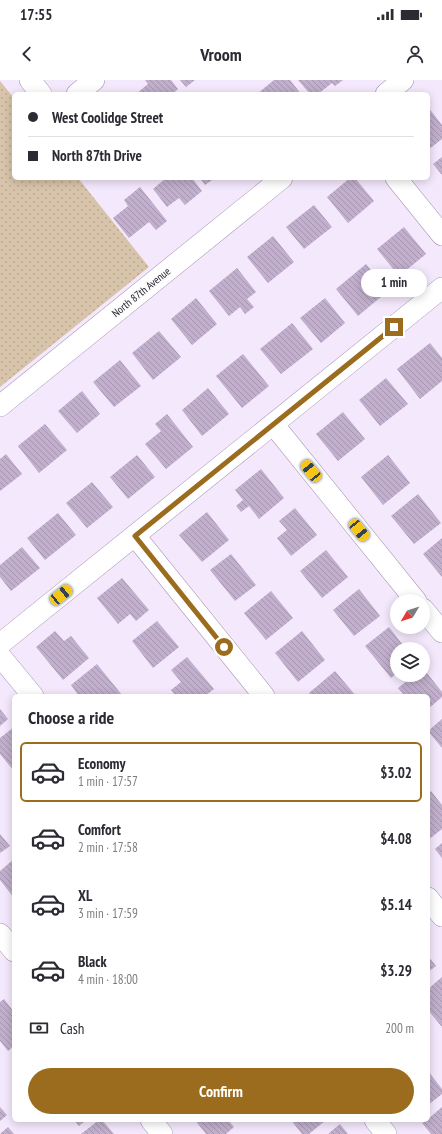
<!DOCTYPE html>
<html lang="en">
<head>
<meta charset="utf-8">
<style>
	:root { --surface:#fff; --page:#f2f2f3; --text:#2b2b33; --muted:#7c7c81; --line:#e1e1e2; --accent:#9c6c1e }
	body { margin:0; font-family:"PT Sans Narrow",sans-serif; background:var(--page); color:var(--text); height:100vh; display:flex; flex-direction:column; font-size:15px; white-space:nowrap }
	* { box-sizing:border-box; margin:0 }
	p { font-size:13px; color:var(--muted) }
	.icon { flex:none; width:22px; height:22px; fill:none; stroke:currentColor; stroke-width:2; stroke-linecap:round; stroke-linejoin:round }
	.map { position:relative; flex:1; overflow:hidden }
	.panel { position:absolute; left:12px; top:614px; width:418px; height:428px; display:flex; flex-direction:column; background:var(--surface); border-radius:6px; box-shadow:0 2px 10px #0003 }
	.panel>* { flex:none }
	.top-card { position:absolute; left:12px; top:12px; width:418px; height:88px; border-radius:6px; box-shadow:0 2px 10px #0003; display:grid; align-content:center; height:88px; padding:0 16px; background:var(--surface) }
	.needle { width:26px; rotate:231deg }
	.buttons { position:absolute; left:390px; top:514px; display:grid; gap:8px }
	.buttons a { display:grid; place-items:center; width:40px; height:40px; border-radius:50%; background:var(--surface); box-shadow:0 2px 10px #0003; font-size:20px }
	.end { position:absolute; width:18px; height:18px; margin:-9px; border:5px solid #9c6c1e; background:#fff; box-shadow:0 0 0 2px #fff }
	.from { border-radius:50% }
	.bubble { position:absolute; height:28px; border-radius:14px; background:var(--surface); box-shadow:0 2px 10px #0003; font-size:13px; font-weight:600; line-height:28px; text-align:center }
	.car { position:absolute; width:12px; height:24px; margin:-12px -6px; border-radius:5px; box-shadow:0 0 3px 1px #0007; background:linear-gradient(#f5c518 24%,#345 0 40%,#f5c518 0 76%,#345 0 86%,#f5c518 0) }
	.top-card b { display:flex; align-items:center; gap:14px; height:38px; font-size:15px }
	.top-card b+b { border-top:1px solid var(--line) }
	.top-card i { width:10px; height:10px; background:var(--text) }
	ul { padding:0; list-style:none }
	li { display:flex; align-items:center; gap:12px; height:60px; margin:0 8px 6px; padding:0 8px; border:2px solid transparent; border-radius:6px }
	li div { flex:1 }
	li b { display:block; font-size:15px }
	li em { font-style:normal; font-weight:600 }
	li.current { border-color:var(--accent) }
	li>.icon { width:36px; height:36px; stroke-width:1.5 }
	h2 { padding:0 16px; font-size:18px; line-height:48px }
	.pay { display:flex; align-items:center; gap:10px; height:44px; padding:0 16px; font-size:15px }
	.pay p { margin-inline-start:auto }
	.primary-button { display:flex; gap:8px; margin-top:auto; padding:8px 16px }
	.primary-button a { flex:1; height:46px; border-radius:24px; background:var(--accent); color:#fff; font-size:16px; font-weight:600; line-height:46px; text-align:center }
	.status { display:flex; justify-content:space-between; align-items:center; height:28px; padding:0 20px; background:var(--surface); direction:ltr }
	.status svg { height:11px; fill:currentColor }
	header { display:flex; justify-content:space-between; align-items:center; height:52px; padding:0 16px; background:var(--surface); font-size:18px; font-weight:600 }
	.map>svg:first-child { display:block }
</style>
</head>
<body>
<div class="status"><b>17:55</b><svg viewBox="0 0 49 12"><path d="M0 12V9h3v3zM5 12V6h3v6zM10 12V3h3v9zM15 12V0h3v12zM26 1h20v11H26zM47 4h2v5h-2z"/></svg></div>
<header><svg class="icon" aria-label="back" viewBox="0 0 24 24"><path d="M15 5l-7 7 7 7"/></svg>Vroom<svg class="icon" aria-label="person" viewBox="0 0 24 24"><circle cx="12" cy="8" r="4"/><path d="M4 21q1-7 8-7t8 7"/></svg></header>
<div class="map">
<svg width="442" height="1054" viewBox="0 0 442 1054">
	<defs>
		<pattern id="park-dots" width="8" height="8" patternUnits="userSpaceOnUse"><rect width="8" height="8" fill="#d8c4aa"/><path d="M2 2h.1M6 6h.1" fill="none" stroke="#b9a892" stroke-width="1.8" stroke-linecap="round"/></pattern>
		<pattern id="building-back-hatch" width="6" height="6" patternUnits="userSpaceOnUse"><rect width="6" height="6" fill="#c1afcd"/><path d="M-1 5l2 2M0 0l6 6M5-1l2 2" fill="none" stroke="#a696b0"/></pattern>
	</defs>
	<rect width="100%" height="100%" fill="#f4e8fc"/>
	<path fill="url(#park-dots)" d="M0 1 14 18V98H78L149 187 0 307Z"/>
	<path fill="url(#building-back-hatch)" d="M145 0H171L178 9 172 14H136L148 4Z
		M180 0H195L186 7Z
		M274 0H290L301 14H257Z
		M298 0H343L335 6 332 3 318 14H310Z
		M428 27 442 45V59L428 70Z
		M442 77V95L433 84Z
		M166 98H192L202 111 185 125 179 118 167 127 153 109Z
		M200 98H215L205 105Z
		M350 98H355L374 121 348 143 327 117Z
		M140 107 167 141 156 150 149 142 129 158 113 138 128 126 124 120Z
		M314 125 332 147 304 169 286 147Z
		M404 147 426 174 399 196 377 169Z
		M273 156 294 182 268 203 247 177Z
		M366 184 388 211 358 236 336 209Z
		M237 188 256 212 247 219 254 227 245 234 240 227 229 236 209 211Z
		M196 218 217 244 192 265 171 239Z
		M325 218 345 243 321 263 300 238Z
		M292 243 313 269 281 294 260 269Z
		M159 251 181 277 153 300 132 273Z
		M430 263 442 278V301L420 319 397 289Z
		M243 274 269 306 242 328 216 296Z
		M120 280 141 306 114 327 93 302Z
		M386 298 408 324 380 346 359 320Z
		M208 308 229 334 202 356 182 330Z
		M82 311 100 334 77 353 58 331Z
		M343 332 365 359 338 381 316 354Z
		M167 334 193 367 166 389 145 364 161 351 155 344Z
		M45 344 67 370 39 393 18 366Z
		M6 374 22 394 0 411V379Z
		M137 375 155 397 128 419 110 397Z
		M388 375 410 403 383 425 361 397Z
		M261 389 284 418 259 439 249 426 241 432 236 426 243 420 235 410Z
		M92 402 113 427 87 448 66 423Z
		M418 414 441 443 414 464 391 436Z
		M295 428 317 455 291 476 277 458 287 450 279 441Z
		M207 432 229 460 202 482 179 455Z
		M58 433 76 455 45 480 27 458Z
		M442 458V497L423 474Z
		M22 467 40 488 11 511 0 497V485Z
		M326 470 348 497 322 518 300 491Z
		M231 474 256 505 235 521 210 490Z
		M122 498 149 530 136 541 130 534 118 544 97 518Z
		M359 509 380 536 354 556 333 530Z
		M271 511 293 538 266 560 244 533Z
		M157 541 179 567 153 588 132 561Z
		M389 547 406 569H397V593L391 598 365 566Z
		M55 551 64 561 71 556 89 578 63 600 36 567Z
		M302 551 325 580 298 602 275 573Z
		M187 577 214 609 205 616H189L187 614 184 616H176L171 610 181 602 171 590Z
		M97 584 122 615 121 616H79L71 605Z
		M423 588 442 612V617L428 629V616H405L398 608 414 595H423Z
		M335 591 356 616H312L309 613Z
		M0 629 8 639 0 646Z
		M442 639V668L428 651Z
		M14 647V691L0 674V658Z
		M431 711 442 725V749L428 760V714Z
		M0 754 10 766 0 773Z
		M442 763V778L435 769Z
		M14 779V818L0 800V791Z
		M428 876 436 886 428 892Z
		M442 897V947L428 930V909Z
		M4 919 14 932V966L8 971 0 961V922Z
		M428 991 442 1009V1014L428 1025Z
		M0 1027 7 1035 0 1041Z
		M442 1027V1054H431L422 1043 428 1040V1039Z
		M74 1040H86L79 1046Z
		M99 1040H102L114 1054H81Z
		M195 1040H228L234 1047 226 1054H206Z
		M291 1040H326L309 1054H302Z
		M340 1044 348 1054H328Z
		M8 1047 14 1054H0Z"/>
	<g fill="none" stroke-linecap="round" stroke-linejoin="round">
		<defs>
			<path id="minor" d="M30 0 41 14
				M77 14 94 0
				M386 14 403 0
				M396 98 442 155
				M0 326 282 98
				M273 344 416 521
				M135 456 264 616
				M423 529 442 552
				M0 564 442 208
				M0 576 33 616
				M428 818 442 836
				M0 854 14 871
				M151 1040 162 1054
				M375 1040 386 1054"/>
		</defs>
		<use href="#minor" stroke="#a896b4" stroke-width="22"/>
		<use href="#minor" stroke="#fff" stroke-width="21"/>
	</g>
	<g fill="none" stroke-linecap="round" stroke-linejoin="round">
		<path stroke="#9c6c1e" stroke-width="5" d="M224 567 135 456 394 247"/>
	</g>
	<g text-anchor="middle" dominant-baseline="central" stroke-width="3.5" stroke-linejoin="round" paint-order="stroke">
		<g font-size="11" fill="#221c27" stroke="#fbfbfb">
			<text transform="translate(141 212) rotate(-39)">North 87th Avenue</text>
		</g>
	</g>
</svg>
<div class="buttons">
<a><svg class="needle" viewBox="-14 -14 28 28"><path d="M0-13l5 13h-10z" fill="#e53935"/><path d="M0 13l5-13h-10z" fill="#7c7c81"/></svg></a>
<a><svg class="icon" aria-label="layers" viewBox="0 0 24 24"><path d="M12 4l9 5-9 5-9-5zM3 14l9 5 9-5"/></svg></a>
</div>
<i class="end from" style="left:224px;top:567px"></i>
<i class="end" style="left:394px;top:247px"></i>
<div class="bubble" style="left:361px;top:189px;width:66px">1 min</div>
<i class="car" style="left:311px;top:391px;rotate:321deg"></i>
<i class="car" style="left:359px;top:450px;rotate:141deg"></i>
<i class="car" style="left:61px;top:515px;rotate:51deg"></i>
<div class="top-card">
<b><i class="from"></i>West Coolidge Street</b>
<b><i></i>North 87th Drive</b>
</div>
<section class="panel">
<h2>Choose a ride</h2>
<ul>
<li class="current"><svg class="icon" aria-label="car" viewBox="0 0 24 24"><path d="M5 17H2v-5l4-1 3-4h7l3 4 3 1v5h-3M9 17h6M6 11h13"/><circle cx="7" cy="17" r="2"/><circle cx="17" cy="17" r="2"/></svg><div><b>Economy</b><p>1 min · 17:57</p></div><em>$3.02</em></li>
<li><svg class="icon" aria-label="car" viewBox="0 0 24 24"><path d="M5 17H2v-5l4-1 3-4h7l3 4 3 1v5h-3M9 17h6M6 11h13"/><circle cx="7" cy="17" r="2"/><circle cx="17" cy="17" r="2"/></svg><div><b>Comfort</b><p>2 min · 17:58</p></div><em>$4.08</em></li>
<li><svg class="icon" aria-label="car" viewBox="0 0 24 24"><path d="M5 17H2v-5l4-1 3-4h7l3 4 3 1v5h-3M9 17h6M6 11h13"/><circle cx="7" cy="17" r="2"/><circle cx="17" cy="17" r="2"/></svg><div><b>XL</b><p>3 min · 17:59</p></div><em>$5.14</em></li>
<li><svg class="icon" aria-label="car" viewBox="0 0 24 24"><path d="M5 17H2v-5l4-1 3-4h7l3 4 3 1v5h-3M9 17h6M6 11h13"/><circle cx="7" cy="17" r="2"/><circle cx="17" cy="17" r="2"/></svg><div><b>Black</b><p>4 min · 18:00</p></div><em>$3.29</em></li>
</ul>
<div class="pay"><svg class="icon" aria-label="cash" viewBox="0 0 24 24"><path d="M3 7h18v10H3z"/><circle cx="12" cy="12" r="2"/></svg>Cash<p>200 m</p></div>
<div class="primary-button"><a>Confirm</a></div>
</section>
</div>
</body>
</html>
